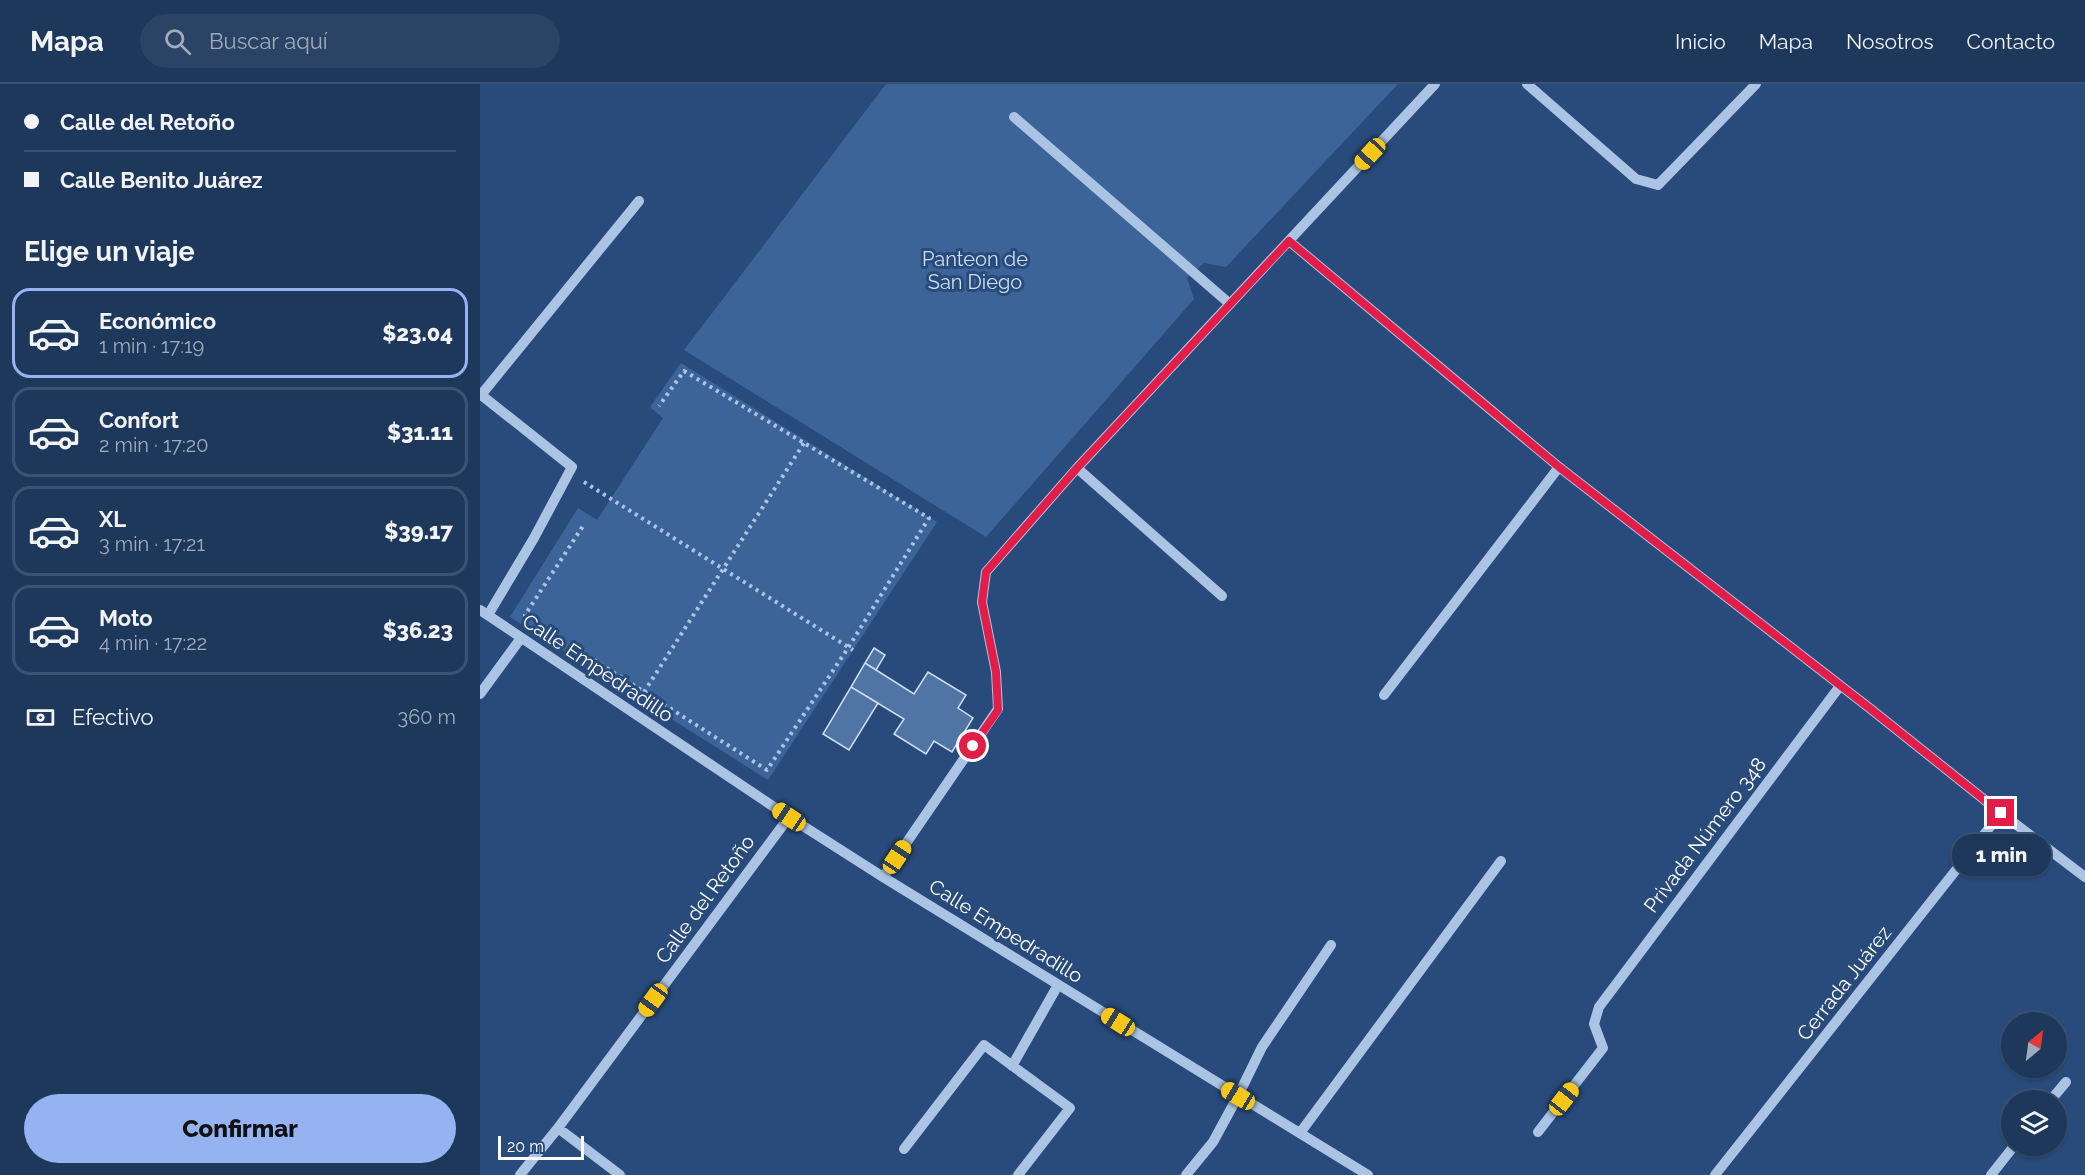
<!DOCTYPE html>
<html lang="es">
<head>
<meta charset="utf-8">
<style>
	:root { --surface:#1e385c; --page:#2b4365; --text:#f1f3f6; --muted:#a1acbb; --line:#3c5272; --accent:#95b2f1 }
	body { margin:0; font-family:Raleway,sans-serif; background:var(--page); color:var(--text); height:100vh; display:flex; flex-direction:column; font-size:22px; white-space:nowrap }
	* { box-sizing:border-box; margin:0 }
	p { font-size:20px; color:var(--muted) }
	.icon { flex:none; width:33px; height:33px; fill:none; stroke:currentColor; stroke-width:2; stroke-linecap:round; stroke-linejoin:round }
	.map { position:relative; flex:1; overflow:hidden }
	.side { display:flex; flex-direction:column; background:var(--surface); width:480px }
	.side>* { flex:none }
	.top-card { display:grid; align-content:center; height:132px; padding:0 24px; background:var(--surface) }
	.needle { width:39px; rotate:29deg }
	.buttons { position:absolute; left:1521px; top:928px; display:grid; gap:12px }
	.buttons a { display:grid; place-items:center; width:66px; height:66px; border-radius:50%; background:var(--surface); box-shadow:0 2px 4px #0004,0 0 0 2px var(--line); font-size:30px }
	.scale { position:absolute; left:18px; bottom:15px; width:86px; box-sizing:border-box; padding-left:6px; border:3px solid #fff; border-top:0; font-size:16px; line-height:21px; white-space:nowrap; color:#fff; -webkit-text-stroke:4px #284b7b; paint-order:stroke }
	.end { position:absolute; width:27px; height:27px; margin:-14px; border:8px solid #e11d48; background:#fff; box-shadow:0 0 0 3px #fff }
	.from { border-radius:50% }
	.bubble { position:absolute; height:42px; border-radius:21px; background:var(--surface); box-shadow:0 2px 4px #0004,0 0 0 2px var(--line); font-size:20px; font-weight:800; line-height:42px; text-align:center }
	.car { position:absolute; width:18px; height:36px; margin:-18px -9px; border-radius:8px; box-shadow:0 0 4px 2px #0007; background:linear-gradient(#f5c518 24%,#345 0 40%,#f5c518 0 76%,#345 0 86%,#f5c518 0) }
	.top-card b { display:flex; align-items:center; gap:21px; height:57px; font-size:22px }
	.top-card b+b { border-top:2px solid var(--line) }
	.top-card i { width:15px; height:15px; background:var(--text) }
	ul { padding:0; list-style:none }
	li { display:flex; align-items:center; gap:18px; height:90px; margin:0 12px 9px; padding:0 12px; border:3px solid var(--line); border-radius:18px }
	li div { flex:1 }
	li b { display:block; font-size:22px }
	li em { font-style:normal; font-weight:800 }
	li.on { border-color:var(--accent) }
	li>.icon { width:54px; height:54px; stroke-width:1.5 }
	h2 { padding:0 24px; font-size:27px; line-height:72px }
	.pay { display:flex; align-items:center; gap:15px; height:66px; padding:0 24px; font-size:22px }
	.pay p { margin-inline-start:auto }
	.button { display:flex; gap:12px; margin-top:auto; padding:12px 24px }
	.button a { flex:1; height:69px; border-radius:36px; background:var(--accent); color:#111; font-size:24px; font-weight:800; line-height:69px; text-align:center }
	header { display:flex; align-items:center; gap:36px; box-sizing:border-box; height:84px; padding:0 30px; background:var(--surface); border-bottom:2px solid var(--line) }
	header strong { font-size:28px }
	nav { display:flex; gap:33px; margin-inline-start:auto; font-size:21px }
	.search { width:420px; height:54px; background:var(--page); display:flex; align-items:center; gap:15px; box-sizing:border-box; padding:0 21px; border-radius:33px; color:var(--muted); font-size:22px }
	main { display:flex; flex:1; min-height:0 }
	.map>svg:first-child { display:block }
</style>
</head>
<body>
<header>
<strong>Mapa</strong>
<div class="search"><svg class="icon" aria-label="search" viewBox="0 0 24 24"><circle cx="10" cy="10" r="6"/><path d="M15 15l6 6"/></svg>Buscar aquí</div>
<nav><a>Inicio</a><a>Mapa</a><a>Nosotros</a><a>Contacto</a></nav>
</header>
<main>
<section class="side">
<div class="top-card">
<b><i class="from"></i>Calle del Retoño</b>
<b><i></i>Calle Benito Juárez</b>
</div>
<h2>Elige un viaje</h2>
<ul>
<li class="on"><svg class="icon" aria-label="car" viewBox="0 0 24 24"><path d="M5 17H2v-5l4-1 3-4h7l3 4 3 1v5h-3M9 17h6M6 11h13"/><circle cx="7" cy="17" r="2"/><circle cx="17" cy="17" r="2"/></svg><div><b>Económico</b><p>1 min · 17:19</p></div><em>$23.04</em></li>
<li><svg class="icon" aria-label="car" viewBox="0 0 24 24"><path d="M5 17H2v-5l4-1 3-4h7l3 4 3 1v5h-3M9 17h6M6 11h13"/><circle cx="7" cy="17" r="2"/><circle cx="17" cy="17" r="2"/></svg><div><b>Confort</b><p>2 min · 17:20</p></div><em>$31.11</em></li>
<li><svg class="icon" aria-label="car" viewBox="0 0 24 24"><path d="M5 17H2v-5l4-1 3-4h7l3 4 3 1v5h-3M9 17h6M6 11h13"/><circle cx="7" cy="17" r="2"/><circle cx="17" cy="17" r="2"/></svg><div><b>XL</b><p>3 min · 17:21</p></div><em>$39.17</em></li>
<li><svg class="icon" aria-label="car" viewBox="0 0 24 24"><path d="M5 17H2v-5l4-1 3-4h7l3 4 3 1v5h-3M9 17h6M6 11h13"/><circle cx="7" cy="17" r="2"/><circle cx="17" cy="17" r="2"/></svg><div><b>Moto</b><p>4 min · 17:22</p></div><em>$36.23</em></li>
</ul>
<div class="pay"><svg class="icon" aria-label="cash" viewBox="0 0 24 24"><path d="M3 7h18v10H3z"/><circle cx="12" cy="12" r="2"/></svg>Efectivo<p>360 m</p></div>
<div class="button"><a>Confirmar</a></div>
</section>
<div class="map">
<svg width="1605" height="1091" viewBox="0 0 1605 1091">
	<rect width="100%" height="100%" fill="#284b7b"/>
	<path fill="#3c6498" d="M406 0H918L746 183 724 179 707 194 714 215 506 453 204 266Z
		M201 279 457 438 288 696 30 533 98 424 117 436 183 334 170 323Z"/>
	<path fill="#5074a3" stroke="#cfdff3" stroke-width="1.5" d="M394 564 405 571 396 586 385 579Z
		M385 579 434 610 448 588 486 611 478 624 493 634 472 668 454 657 446 670 414 650 424 635 371 603Z
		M371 603 398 619 369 666 343 650Z"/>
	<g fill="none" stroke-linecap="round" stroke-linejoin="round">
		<path stroke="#acc4e4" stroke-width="4" stroke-dasharray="3 4.5" stroke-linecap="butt" d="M104 398 373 566
			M47 533 45 531 103 442
			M114 576 287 686 368 564 449 434 204 287 179 322
			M164 608 324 359"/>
		<path stroke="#acc4e4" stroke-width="10" d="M1047 0 1156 95 1178 101 1276 0
			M534 33 750 220
			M809 157 1079 383 1392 626 1521 729 1605 793
			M0 310 92 383 54 454 8 531
			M1 311 159 117
			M597 384 742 512
			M0 526 309 733 403 793 888 1091
			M0 610 41 554
			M904 611 1079 383
			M403 793 518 625 516 588 502 518 506 488 597 384 955 0
			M532 982 578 901
			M1570 1017 1586 998
			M78 1044 140 1091
			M1058 1048 1123 964 1114 940 1119 923 1360 602
			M820 1049 1021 777
			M424 1065 504 961 590 1024 538 1091
			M40 1091 78 1044 309 733
			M706 1091 733 1058 758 1012 782 963 851 861
			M1235 1091 1521 729
			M1511 1091 1534 1062"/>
	</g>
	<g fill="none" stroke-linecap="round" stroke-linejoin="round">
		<path stroke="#e11d48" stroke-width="8" d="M493 662 518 626 516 588 502 518 506 488 597 384 809 157 1079 383 1392 626 1521 729"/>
	</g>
	<g text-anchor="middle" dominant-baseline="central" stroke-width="6" stroke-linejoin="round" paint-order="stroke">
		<g font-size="20" fill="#cfdff3" stroke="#284b7b">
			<text x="495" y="175">Panteon de<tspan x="495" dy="23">San Diego</tspan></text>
		</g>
		<g font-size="20" fill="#fff" stroke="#284b7b">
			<text transform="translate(118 584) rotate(34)">Calle Empedradillo</text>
			<text transform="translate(1225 751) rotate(-53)">Privada Número 348</text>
			<text transform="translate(225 815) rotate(-54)">Calle del Retoño</text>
			<text transform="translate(526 847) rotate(32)">Calle Empedradillo</text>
			<text transform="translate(1364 899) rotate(-52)">Cerrada Juárez</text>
		</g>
	</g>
</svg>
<div class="buttons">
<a><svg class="needle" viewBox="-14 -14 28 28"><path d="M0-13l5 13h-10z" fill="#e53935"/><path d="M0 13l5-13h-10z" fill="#a1acbb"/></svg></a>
<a><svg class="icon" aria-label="layers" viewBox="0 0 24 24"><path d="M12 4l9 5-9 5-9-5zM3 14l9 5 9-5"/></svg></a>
</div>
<div class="scale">20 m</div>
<i class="end from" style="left:493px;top:662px"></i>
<i class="end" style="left:1521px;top:729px"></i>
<div class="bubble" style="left:1472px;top:750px;width:99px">1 min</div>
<i class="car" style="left:890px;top:70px;rotate:223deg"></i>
<i class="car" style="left:309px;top:733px;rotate:304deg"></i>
<i class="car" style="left:417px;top:773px;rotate:34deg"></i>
<i class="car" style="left:173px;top:916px;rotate:216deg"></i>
<i class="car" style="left:638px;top:938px;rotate:302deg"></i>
<i class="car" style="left:758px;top:1012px;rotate:301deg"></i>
<i class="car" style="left:1084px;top:1015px;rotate:38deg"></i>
</div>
</main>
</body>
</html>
